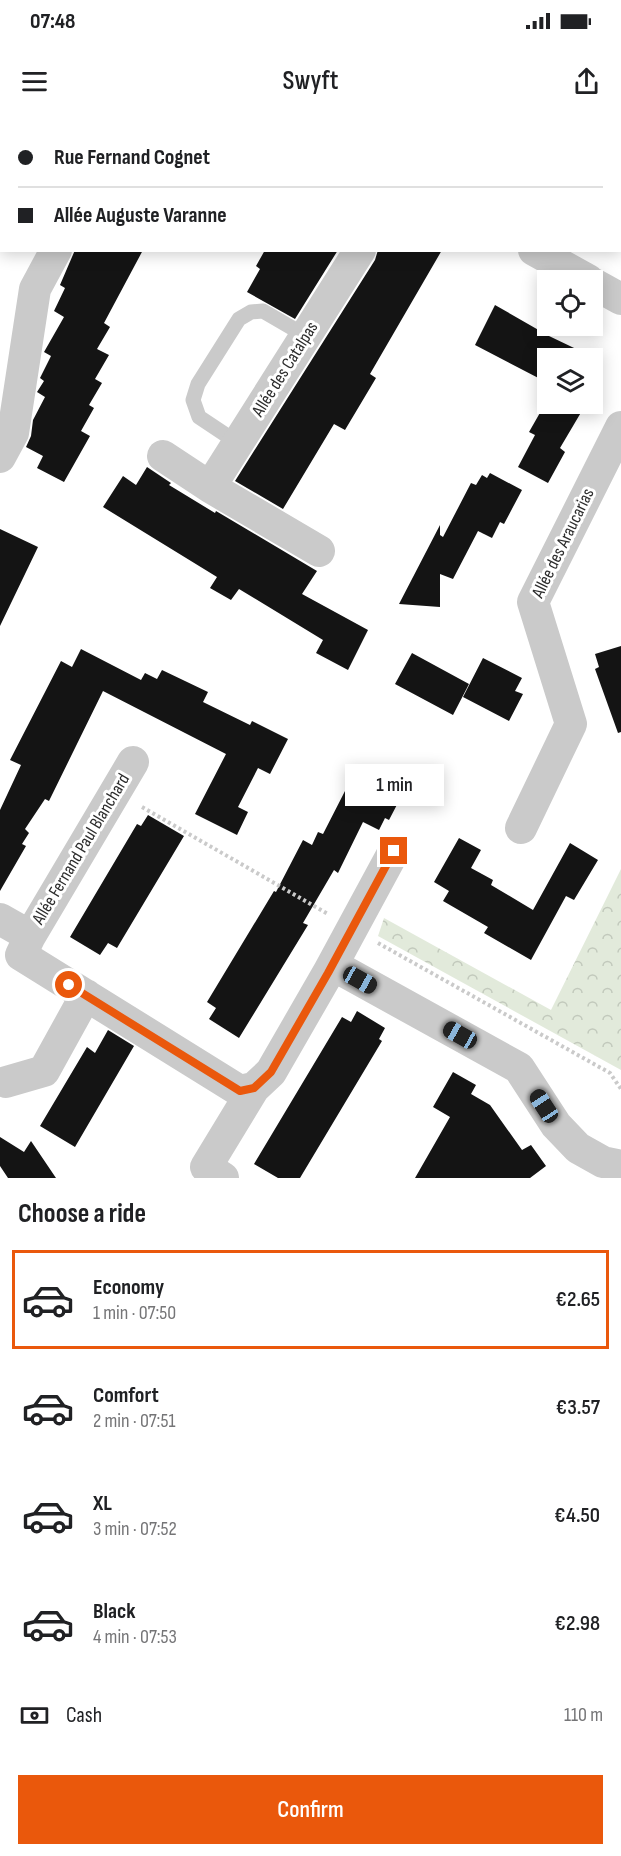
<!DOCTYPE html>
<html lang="en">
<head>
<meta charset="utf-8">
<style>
	:root { --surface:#fff; --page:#f6f6f6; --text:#202124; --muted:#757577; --line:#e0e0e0; --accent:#ea580c }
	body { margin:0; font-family:"Sofia Sans Condensed",sans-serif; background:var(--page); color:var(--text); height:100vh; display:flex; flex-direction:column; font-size:22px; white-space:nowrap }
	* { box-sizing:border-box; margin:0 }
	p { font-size:20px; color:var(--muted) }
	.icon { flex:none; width:33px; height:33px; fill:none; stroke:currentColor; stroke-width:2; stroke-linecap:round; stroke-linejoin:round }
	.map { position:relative; height:1058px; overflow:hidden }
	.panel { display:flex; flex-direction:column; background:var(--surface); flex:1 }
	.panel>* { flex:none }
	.hud { position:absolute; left:0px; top:0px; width:621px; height:132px; box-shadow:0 3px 15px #0003; display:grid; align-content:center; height:132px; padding:0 18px; background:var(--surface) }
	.tools { position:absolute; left:537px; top:150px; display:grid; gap:12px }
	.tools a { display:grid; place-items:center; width:66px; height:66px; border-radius:0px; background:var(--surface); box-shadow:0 3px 15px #0003; font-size:30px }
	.end { position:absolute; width:27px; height:27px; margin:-14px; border:8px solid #ea580c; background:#fff; box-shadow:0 0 0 3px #fff }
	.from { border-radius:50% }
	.bubble { position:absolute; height:42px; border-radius:0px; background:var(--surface); box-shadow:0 3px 15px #0003; font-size:20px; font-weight:600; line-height:42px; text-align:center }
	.car { position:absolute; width:18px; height:36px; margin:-18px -9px; border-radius:8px; box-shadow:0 0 4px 2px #0007; background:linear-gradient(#222 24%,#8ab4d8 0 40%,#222 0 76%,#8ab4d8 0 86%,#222 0) }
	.hud b { display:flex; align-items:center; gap:21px; height:57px; font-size:22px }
	.hud b+b { border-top:2px solid var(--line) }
	.hud i { width:15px; height:15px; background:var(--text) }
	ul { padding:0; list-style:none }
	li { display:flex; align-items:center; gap:18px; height:99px; margin:0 12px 9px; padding:0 6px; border:3px solid transparent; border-radius:0px }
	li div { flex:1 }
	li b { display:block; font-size:22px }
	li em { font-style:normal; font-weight:600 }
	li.active { border-color:var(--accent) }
	li>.icon { width:54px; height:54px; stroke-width:1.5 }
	h2 { padding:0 18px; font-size:27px; line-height:72px }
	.pay { display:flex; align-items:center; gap:15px; height:66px; padding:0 18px; font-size:22px }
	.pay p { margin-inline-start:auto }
	.action { display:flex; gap:12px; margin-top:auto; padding:12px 18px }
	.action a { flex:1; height:69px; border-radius:0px; background:var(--accent); color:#fff; font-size:24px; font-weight:600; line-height:69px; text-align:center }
	.status { display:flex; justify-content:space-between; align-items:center; height:42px; padding:0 30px; background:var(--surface); direction:ltr }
	.status svg { height:16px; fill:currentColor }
	header { display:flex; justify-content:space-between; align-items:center; height:78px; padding:0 18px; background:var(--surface); font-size:27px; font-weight:600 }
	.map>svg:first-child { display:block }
</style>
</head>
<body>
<div class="status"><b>07:48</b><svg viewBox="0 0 49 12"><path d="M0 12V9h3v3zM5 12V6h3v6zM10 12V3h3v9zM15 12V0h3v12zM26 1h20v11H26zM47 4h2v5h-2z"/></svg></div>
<header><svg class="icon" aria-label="menu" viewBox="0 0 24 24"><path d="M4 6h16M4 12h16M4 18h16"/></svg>Swyft<svg class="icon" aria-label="share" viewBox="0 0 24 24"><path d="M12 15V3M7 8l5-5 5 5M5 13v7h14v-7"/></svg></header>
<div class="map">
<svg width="621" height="1058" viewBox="0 0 621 1058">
	<defs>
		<pattern id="park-crowns" width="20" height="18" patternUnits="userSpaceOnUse" patternTransform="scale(1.5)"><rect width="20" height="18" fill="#e2eadb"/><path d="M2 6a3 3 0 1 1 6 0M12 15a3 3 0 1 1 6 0" fill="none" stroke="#c2c9bc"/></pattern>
	</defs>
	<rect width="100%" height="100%" fill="#fff"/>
	<path fill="url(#park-crowns)" d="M621 749V950L378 816 384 798 551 890Z"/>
	<path fill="#141414" d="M75 130H143L104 203 110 207 97 229 109 235 95 259 102 263 89 285 94 288 81 311 90 316 64 362 37 348 43 336 26 327 31 316 33 300 45 277 37 272 44 261 40 258 51 236 44 232 64 197 54 191 65 168 60 165Z
		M265 130H338L295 199 247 172 260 149 256 146Z
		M378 130H442L370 254 376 258 345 310 334 304 283 389 235 361 375 140Z
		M495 185 549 216 595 238H548V263L475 225Z
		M545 284H586L560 328 565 332 548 363 518 347 535 315 529 312Z
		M147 347 171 363 169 365 215 393 216 391 317 451 302 474 368 510 348 550 316 533 323 520 239 469 231 480 210 468 217 457 103 387 123 356 136 365Z
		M490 353 522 370 504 404 500 402 492 418 478 411 453 459 440 454V487L399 484 440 405V415L443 417 471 363 476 365 482 355 487 358Z
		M0 409 38 427 0 506Z
		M621 526V612L618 613 595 549 599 547 595 534Z
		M81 529 141 560 145 553 157 559 162 550 208 572 203 582 250 605 252 601 288 619 270 654 258 648 238 687 248 692 237 715 195 694 226 634 103 571 49 681 45 679 25 709 29 713 22 724 26 726 0 771V690L21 645 10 640 61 541 72 547Z
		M412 533 469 564 453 595 395 564Z
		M483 538 522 558 515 571 523 574 509 601 463 577Z
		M365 658 401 677 389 700 385 698 379 710 363 702 338 753 334 750 303 803 308 805 239 918 209 899 216 888 207 882 274 771 276 772 303 720 312 725 318 712 323 714 345 671 356 676Z
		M148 695 184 716 117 828 108 823 100 835 70 817 137 704 141 706Z
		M459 718 481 730 471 748 493 760 491 765 533 790 570 723 598 740 574 780 566 776 531 840 484 813 488 807 443 781 449 771 434 762Z
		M357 891 385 908 379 919 382 921 300 1058H278L254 1044 342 897 351 902Z
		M108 910 134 926 75 1027 40 1006 87 927 95 933Z
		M453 952 476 965 471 974 490 985 522 1030 531 1025 546 1046 530 1058H415L450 997 433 987Z
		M0 1017 24 1032 31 1021 56 1058H8L0 1046Z"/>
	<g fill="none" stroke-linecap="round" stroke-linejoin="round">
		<path stroke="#cacaca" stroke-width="4" stroke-dasharray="3 3" stroke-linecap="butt" d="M72 0 74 2
			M142 687 328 794
			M378 823 610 953 621 969"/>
		<path stroke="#cacaca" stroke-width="15" d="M238 323 199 297 193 280 198 264 239 199 251 192 263 191 306 216"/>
		<path stroke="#cacaca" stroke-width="32" d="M307 0 309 2
			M563 0 566 2
			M143 2 145 0
			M539 2 540 0
			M0 25H2
			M620 32 621 33
			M534 130 588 160
			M592 163 621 179
			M163 336 210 367
			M0 337 13 313 35 169 56 130
			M319 431 210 367 360 130
			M521 708 571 604 533 482 621 307
			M0 799 30 816 21 835 240 971 254 968 271 952 328 853 340 849 519 948 556 1005 578 1028 603 1042 621 1046
			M30 816 133 642
			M328 853 394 731
			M6 962 44 951 86 875
			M223 1058 206 1047 254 968"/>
	</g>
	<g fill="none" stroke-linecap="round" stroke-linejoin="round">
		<path stroke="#ea580c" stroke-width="8" d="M69 865 240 971 254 968 271 952 328 853 394 731"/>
	</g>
	<g text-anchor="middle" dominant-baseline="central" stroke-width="6" stroke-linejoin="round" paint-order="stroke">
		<g font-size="18" fill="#2d2d2d" stroke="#fff">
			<text transform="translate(285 249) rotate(-58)">Allée des Catalpas</text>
			<text transform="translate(563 423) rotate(-64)">Allée des Araucarias</text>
			<text transform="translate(81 729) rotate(-59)">Allée Fernand Paul Blanchard</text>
		</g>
	</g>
</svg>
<div class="tools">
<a><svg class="icon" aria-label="locate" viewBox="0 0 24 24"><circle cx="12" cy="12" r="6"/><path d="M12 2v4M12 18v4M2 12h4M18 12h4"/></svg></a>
<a><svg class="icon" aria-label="layers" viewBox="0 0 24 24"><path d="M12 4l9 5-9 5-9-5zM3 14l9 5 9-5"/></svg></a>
</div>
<i class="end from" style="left:69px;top:865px"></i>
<i class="end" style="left:394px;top:731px"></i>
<div class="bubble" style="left:345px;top:644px;width:99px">1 min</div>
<i class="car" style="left:360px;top:860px;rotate:119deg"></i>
<i class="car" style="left:460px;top:915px;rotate:299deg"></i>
<i class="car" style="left:544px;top:986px;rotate:327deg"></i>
<div class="hud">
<b><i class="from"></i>Rue Fernand Cognet</b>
<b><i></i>Allée Auguste Varanne</b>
</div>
</div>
<section class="panel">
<h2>Choose a ride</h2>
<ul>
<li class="active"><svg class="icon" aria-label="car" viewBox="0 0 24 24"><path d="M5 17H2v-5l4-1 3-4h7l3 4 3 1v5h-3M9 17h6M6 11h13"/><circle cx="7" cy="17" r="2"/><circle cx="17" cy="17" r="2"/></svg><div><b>Economy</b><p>1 min · 07:50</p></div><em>€2.65</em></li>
<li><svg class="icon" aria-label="car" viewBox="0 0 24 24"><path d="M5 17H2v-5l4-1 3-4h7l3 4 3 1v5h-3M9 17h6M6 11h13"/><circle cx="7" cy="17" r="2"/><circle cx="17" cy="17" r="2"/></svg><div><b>Comfort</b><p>2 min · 07:51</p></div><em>€3.57</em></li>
<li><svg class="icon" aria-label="car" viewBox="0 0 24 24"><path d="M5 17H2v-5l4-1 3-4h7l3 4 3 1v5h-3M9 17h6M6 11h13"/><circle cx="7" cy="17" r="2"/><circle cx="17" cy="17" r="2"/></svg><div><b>XL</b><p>3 min · 07:52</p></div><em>€4.50</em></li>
<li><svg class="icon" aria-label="car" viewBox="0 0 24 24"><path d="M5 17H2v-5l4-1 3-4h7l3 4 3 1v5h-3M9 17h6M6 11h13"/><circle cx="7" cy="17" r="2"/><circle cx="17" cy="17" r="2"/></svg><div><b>Black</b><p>4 min · 07:53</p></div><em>€2.98</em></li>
</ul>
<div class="pay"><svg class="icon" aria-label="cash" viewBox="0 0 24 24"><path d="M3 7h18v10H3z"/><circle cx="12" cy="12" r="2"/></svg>Cash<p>110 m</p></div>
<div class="action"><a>Confirm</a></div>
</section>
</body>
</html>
